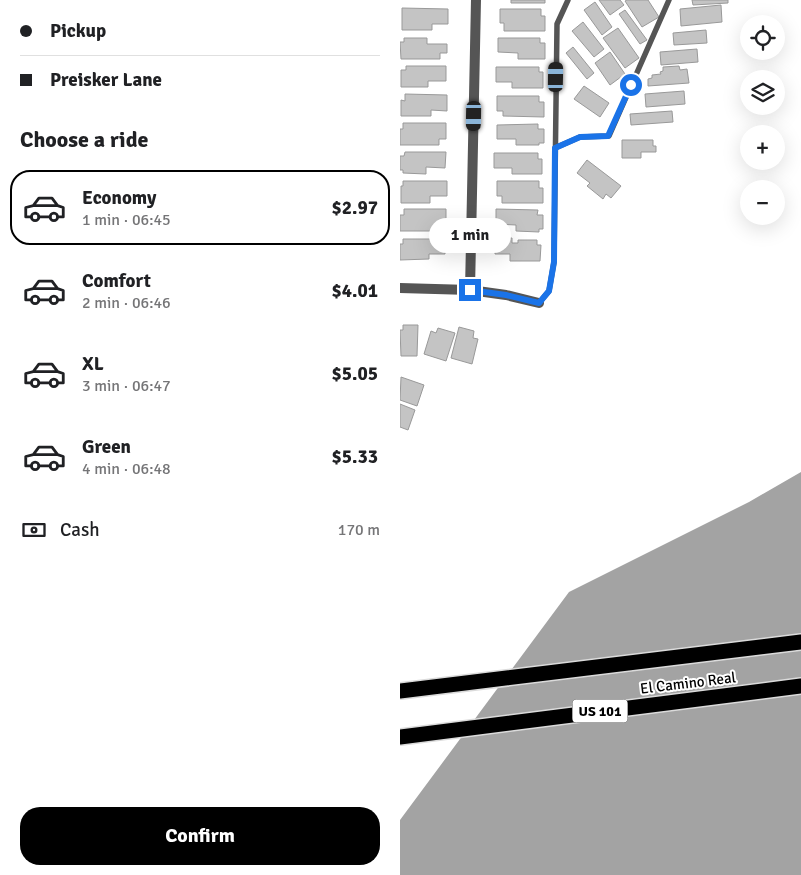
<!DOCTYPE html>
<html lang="en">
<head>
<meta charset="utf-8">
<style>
	:root { --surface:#fff; --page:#f2f2f2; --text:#202124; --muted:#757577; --line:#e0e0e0; --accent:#000 }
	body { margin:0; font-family:Signika,sans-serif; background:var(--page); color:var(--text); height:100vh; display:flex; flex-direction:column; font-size:19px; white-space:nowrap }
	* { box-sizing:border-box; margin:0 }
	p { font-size:16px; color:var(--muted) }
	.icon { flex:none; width:28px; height:28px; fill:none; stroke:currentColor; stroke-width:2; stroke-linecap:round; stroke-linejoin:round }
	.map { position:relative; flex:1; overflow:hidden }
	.sheet { display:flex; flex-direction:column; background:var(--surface); width:400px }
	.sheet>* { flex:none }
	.top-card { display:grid; align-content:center; height:110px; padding:0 20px; background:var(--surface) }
	.fabs { position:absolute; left:340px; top:15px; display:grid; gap:10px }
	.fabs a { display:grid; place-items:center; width:45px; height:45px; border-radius:50%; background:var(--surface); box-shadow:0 5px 20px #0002; font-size:25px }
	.end { position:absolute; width:22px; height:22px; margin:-11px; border:6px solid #1a73e8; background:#fff; box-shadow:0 0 0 2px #fff }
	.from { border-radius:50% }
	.bubble { position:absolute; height:35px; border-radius:18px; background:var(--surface); box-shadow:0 5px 20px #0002; font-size:16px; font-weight:700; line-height:35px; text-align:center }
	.car { position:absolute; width:15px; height:30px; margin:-15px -8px; border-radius:6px; box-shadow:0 0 4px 1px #0007; background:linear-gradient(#222 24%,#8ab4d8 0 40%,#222 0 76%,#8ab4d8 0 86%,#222 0) }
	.top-card b { display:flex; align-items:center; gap:18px; height:48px; font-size:19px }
	.top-card b+b { border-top:1px solid var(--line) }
	.top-card i { width:12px; height:12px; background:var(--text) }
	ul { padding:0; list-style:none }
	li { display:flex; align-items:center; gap:15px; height:75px; margin:0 10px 8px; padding:0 10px; border:2px solid transparent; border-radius:20px }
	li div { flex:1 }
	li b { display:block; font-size:19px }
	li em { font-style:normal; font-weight:700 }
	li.active { border-color:var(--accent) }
	li>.icon { width:45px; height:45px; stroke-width:1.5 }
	h2 { padding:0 20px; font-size:22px; line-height:60px }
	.pay { display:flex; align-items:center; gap:12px; height:55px; padding:0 20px; font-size:19px }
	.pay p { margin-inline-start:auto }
	.action { display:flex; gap:10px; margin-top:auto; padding:10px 20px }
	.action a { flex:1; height:58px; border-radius:20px; background:var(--accent); color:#fff; font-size:20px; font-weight:700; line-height:58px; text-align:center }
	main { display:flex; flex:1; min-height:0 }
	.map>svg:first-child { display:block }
</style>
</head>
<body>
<main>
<section class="sheet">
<div class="top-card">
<b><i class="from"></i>Pickup</b>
<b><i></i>Preisker Lane</b>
</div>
<h2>Choose a ride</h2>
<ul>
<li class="active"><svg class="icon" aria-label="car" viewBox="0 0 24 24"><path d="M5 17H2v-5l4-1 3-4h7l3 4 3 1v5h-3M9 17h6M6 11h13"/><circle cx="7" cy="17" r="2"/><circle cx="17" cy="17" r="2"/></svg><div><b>Economy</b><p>1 min · 06:45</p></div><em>$2.97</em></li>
<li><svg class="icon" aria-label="car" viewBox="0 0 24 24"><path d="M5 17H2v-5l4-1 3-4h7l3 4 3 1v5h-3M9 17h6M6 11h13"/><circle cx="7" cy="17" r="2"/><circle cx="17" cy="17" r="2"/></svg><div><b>Comfort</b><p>2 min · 06:46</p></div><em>$4.01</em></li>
<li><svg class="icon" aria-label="car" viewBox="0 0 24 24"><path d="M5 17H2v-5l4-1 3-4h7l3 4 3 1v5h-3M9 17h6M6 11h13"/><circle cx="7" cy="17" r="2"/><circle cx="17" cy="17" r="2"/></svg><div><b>XL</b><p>3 min · 06:47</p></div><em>$5.05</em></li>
<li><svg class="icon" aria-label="car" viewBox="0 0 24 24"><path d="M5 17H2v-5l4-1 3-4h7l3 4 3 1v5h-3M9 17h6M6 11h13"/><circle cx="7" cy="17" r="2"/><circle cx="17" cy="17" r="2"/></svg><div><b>Green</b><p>4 min · 06:48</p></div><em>$5.33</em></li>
</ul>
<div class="pay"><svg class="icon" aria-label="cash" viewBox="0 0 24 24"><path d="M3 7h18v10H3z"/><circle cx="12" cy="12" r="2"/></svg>Cash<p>170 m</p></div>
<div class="action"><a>Confirm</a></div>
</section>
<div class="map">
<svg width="401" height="875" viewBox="0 0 401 875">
	<rect width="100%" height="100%" fill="#fff"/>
	<path fill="#a3a3a3" d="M401 472V875H0V820L169 592 349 502Z"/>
	<path fill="#c4c4c4" stroke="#999" d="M111 0H145V3H111Z
		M199 0H220L224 5 210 15Z
		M227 0H248L259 17 242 27 225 1Z
		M292 0H328V3L293 5Z
		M195 2 212 27 202 35 184 10Z
		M321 5 322 22 281 26 280 9Z
		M2 8 48 9V24H32V30H2Z
		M100 9H141V16H145V31H104V23H100Z
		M225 10 247 40 240 44 219 14Z
		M183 22 204 49 194 57 172 31Z
		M218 28 239 58 225 68 203 38Z
		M306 30 307 43 274 45 273 33Z
		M4 38H27V44H47V53H40V59H1L0 42H4Z
		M98 38H140V43H145V59H118V53L98 52Z
		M173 47 194 73 187 79 166 53Z
		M297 49 298 62 261 65 260 52Z
		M210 52 225 74 210 85 195 63Z
		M6 66H46V81H28V87H1V70H6Z
		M279 66 280 70 287 69 289 83 248 86V79L252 78V75L261 74 260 72 263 71V67Z
		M96 67H139V72H143V88H112V82H96Z
		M184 86 209 103 200 117 174 99Z
		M284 91 285 104 246 107 245 94Z
		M5 94 47 95V111L31 110V116H1V100L5 101Z
		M97 96H139V102H144V117L103 116V111H97Z
		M272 111 273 122 231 125 230 114Z
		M3 123H46V139H39V145H0V129H3Z
		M138 124V129H144V143H139V145H116V139H97V125Z
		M222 140H253V146H256V152H241V158H222Z
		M5 152H46L45 168 26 167V174L3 173V170H0V156H4Z
		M94 153H138V159H142V174H112V168H94Z
		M187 160 221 186 211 198 206 194 203 199 187 186 190 183 177 173Z
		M3 181H47V196H30V203H1V186H3Z
		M97 181H139V188H143V203H102V196H97Z
		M4 209H46V225H38V231H0V215H4Z
		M96 209 138 210 137 215H143V229H139V232L116 231V225L96 224Z
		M95 238H112V243H118V240H137V245H141L140 261H110V254H95Z
		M3 239H45V254H29V259L0 260V244H3Z
		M3 325H18L17 356H1L0 330H3Z
		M59 327 74 331 73 338 78 339 72 364 51 358Z
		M38 328 55 333 46 361 24 354 31 331 36 333Z
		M1 377 24 385 17 406 0 400Z
		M0 404 15 410 8 430 0 427Z"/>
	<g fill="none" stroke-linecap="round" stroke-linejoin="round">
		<defs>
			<path id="highway" d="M0 691 401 642
				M0 737 401 686"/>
		</defs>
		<use href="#highway" stroke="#dbdbdb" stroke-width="18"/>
		<path stroke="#555" stroke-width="5.5" d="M155 148 180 137 209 136 269 0
			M139 303 149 291 154 262 157 24 168 0"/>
		<path stroke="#555" stroke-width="10" d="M0 288 70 290 106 295 139 303
			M70 290 76 0"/>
		<use href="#highway" stroke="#000" stroke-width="15"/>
	</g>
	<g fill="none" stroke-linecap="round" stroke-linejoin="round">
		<path stroke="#1a73e8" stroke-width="6" d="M70 290 106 295 139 303 149 291 154 262 155 148 180 137 208 136 231 85"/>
	</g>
	<g text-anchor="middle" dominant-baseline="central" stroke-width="4" stroke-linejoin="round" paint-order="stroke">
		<rect fill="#fff" stroke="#4c4c4c" stroke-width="1" x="172.5" y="699.5" width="55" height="23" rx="4"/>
		<g font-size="14" font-weight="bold" fill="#000">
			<text x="200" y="711">US 101</text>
		</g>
		<g font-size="15" fill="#000" stroke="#fff">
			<text transform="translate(288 683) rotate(-7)">El Camino Real</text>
		</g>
	</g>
</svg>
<div class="fabs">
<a><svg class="icon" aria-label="locate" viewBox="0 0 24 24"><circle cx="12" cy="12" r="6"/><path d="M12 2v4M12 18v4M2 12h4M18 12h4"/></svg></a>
<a><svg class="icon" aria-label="layers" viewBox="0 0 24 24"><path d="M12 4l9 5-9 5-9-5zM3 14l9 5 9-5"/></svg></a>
<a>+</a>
<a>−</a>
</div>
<i class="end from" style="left:231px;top:85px"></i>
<i class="end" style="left:70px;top:290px"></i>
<div class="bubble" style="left:29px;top:218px;width:82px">1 min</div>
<i class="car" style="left:156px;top:77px;rotate:1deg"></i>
<i class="car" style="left:74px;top:116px;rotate:181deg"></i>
</div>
</main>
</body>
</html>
